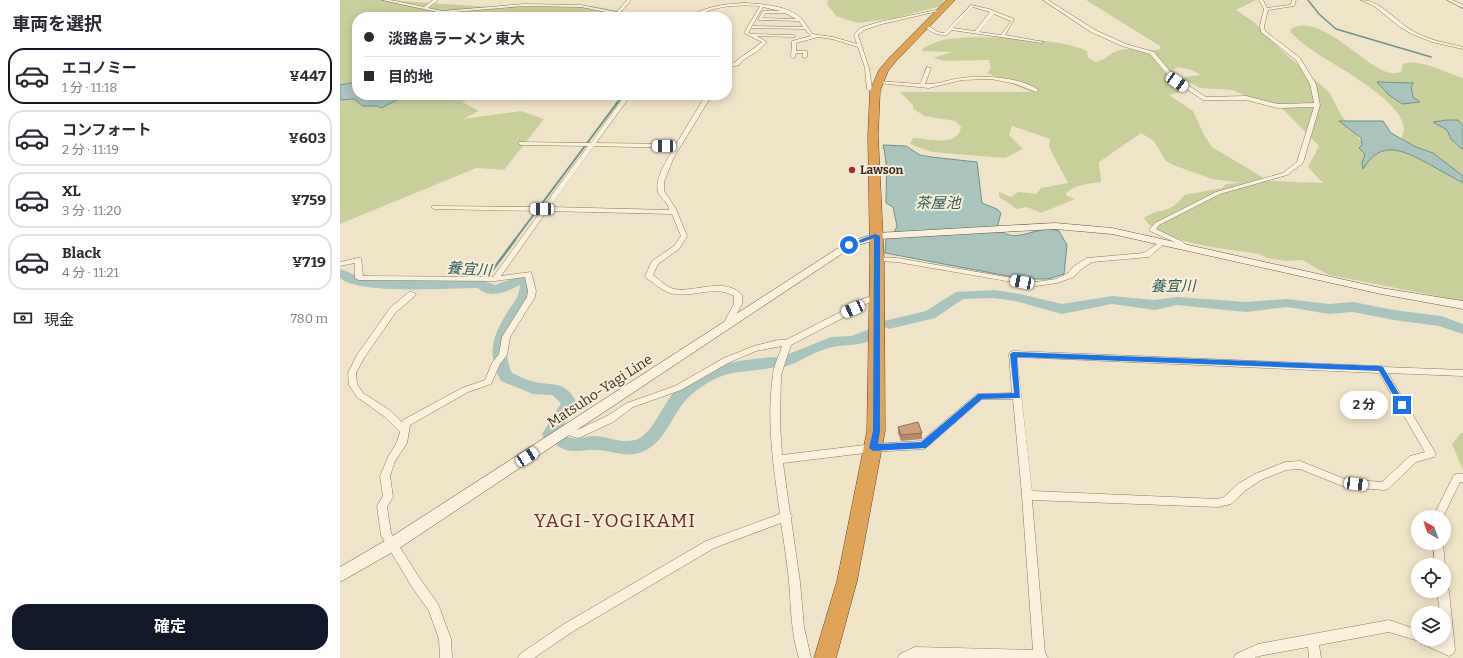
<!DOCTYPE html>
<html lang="ja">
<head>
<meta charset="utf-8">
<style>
	:root { --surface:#fff; --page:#f7f7f7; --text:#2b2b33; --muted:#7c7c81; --line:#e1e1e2; --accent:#111827 }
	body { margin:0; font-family:Bitter,"Noto Sans JP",serif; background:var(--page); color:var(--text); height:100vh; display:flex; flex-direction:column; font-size:15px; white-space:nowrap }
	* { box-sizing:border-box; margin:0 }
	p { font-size:13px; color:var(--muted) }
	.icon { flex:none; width:22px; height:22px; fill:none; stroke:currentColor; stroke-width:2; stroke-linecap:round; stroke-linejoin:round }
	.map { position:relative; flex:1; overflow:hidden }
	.side { display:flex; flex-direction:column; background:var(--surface); width:340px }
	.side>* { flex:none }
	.top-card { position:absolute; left:12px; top:12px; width:380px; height:88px; border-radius:16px; box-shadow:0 2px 10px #0003; display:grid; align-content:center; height:88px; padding:0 12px; background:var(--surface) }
	.needle { width:26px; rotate:320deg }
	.buttons { position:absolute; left:1071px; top:510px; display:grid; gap:8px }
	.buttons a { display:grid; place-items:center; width:40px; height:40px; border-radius:50%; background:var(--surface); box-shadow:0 2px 10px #0003; font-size:20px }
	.end { position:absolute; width:18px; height:18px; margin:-9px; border:5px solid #1a73e8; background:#fff; box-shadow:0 0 0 2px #fff }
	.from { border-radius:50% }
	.bubble { position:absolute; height:28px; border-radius:14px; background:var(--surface); box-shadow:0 2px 10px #0003; font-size:13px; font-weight:700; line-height:28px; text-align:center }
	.car { position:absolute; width:12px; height:24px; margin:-12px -6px; border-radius:5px; box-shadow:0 0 3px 1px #0007; background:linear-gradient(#fff 24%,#345 0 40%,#fff 0 76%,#345 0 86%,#fff 0) }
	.top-card b { display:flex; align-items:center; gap:14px; height:38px; font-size:15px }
	.top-card b+b { border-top:1px solid var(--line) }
	.top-card i { width:10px; height:10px; background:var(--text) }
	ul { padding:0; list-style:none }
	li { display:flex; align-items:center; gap:12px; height:56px; margin:0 8px 6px; padding:0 4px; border:2px solid var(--line); border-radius:16px }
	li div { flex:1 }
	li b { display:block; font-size:15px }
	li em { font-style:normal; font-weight:700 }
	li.selected { border-color:var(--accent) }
	li>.icon { width:36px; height:36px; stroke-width:1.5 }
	h2 { padding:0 12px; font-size:18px; line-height:48px }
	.pay { display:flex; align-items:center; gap:10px; height:44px; padding:0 12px; font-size:15px }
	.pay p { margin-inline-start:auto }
	.action { display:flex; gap:8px; margin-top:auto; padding:8px 12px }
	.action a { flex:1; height:46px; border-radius:16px; background:var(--accent); color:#fff; font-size:16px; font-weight:700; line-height:46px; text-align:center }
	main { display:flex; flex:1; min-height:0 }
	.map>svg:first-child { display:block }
</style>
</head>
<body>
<main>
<section class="side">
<h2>車両を選択</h2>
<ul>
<li class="selected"><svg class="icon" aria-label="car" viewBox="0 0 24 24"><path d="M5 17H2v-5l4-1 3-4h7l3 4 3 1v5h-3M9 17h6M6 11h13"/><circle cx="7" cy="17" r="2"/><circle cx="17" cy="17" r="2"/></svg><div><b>エコノミー</b><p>1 分 · 11:18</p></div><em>¥447</em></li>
<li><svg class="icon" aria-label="car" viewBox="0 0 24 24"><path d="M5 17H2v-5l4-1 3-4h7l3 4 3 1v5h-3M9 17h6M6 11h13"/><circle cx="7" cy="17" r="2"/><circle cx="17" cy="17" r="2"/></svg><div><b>コンフォート</b><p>2 分 · 11:19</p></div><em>¥603</em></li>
<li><svg class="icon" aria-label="car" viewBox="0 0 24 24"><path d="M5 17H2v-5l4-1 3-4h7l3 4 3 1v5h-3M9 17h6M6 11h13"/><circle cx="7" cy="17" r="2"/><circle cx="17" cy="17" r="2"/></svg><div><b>XL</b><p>3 分 · 11:20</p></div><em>¥759</em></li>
<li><svg class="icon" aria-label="car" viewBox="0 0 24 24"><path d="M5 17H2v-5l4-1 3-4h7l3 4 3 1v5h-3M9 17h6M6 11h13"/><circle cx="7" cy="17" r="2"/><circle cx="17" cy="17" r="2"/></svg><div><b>Black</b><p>4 分 · 11:21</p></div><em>¥719</em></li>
</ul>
<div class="pay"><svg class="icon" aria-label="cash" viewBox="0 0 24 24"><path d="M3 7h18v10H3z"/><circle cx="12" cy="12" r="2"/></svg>現金<p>780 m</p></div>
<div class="action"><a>確定</a></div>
</section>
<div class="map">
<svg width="1123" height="658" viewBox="0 0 1123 658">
	<rect width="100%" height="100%" fill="#f0e4c8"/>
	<path fill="#c9cf9b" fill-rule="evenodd" d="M0 0H48L149 7 252 6 289 13 291 17H17V82L0 85Z
		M488 0H604L601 6 555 18 518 23 496 16 487 4Z
		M746 0H916L896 10 914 22 941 50 990 93 1001 115 1024 145 1059 144C1060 140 1064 134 1064 130 1065 101 993 65 972 50 964 45 957 38 950 32L952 28C988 11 1037 87 1062 71V65C1076 56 1108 74 1123 78V301L989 275 962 260 946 261 927 258 919 254C891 249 819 244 804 218 819 207 831 215 844 195L882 188 886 184 901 183 872 179 833 165 826 161 814 141 801 133 759 162 761 182C748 184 737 184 726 193L727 196 735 199 701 213 687 207 677 209 659 197V192L671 197 678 192 696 194 701 188 728 183 709 147 710 139 672 126 669 135 683 149 665 158 592 152 570 144 573 138C588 138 618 148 621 127L615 121 585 116 573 109V105L560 92H691L647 73 651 69 649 60 605 61 593 58 612 52 582 51 583 48C591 44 599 40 609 39 636 35 724 38 747 51L748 58 755 62C766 61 768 54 777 51 790 46 809 53 821 49L820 46ZM838 67 851 70 861 75 844 77 849 82 860 88 893 90 913 99 941 107 979 146 968 167 983 183 929 181 872 147 864 135 853 111 829 95 840 92 845 82 833 70Z
		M137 95 122 102 139 111 123 119 181 111 204 119 164 170 136 168 0 224V100L14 99C24 111 32 102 41 108L63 97 73 96Z
		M1121 433H1123V470L1112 444Z"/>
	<path fill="#a9c4bc" stroke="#6f938a" d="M17 82V95H85L63 97 41 108 38 106H23L14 99 0 100V85Z
		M1037 82 1074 83 1071 86 1073 97 1080 102 1062 104 1049 95Z
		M1107 120H1118L1123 126V150L1111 139 1107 130 1093 122Z
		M999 121H1043L1051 133 1076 147 1093 153 1123 176V183C1111 176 1099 170 1087 163 1062 150 1041 139 1023 169L1022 163 1025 154 1019 148 1022 145 1021 138Z
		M543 145 566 146 580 155 591 157 637 162 642 203 657 209 661 213 657 228C676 247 697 223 719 231L727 245 724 274 708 279H684L545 253 546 239 552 238 557 226 553 207 546 203C546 184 548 163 543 145Z"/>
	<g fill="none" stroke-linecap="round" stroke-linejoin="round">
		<path stroke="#6f938a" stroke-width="1.5" d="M968 0 979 14 996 29 1091 57
			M276 104 283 95"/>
		<path stroke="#6f938a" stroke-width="2" d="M174 241 277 103"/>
		<path stroke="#6f938a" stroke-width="2.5" d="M142 284 175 240"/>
		<path fill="#a9c4bc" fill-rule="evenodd" d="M0 269C10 272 17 277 27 280H142L155 285 181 276 192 277C203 295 173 319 168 336 165 348 167 363 172 373 179 376 188 381 195 382 217 386 225 381 237 403L217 436C224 434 226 437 232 438 238 440 246 436 253 436 267 436 281 444 295 440 312 436 323 403 335 391 362 364 398 360 434 357L439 358 491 337 511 336 530 329 535 331 537 334C529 347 506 344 493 347 476 350 461 362 444 367L439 366C416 373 393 368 371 381 360 387 349 395 341 406 328 425 320 450 294 454 279 456 264 448 249 450 237 451 221 454 214 441L215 439 210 441 204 439 202 434 221 403 212 395 193 394 161 381C145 352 154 333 170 308 176 300 179 296 180 285 168 291 150 300 138 288 109 288 20 295 0 278Z
			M655 290 680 294 722 304 772 296 815 300 837 297 906 302 947 299 989 304 1013 302 1054 310 1101 316 1123 324V334L1099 326 1054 320 1013 312 989 314 947 307 906 312 837 305 815 310 772 304 722 314 679 302 655 298 623 299 595 318 549 329 544 327 542 324 544 321 586 311 616 292Z"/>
		<defs>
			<path id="street" d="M42 0H50L84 7 93 0H98L88 8 102 11 184 4 241 5 277 12 287 0H291L280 13 279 17H275L276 14 241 7 184 6 102 13Z
				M703 0H708L755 30 786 44 814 52 834 76 866 97 906 96 938 104 974 103 970 84 956 60 921 32 920 26 924 9 919 0H923L927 8 949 5 951 4 952 0H956L954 6 928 10 924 26 925 31 960 58 976 84 980 105 963 163 947 175 880 194 819 225 816 229 843 242 848 247 847 249H843L839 244 810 231 809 230 815 223 876 192 943 173 957 162 974 107 938 108 906 100H863L830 78 810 54 782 46 751 32Z
				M1021 0C1041 0 1056 22 1073 31 1088 40 1106 43 1123 47V49L1092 42 1072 34 1060 27 1034 6Z
				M1107 0H1112L1123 5V8Z
				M404 3C421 4 447 5 461 18 465 23 469 29 472 34L493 37 517 44 514 35 520 28 539 22 601 9 603 10 542 24 524 30 518 35 529 68 532 88 538 91 535 93 527 89 525 68 518 47 492 39 478 37 456 43V51H467V57L463 58V53H456L455 57 453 58 451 57 452 41 471 36 465 29 412 28V26H414L463 27 459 21 418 20 423 11H440L423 7 408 33 412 34 453 35 455 36V37L417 36 427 42 418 51 403 60 399 65 387 68V65C395 63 395 62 401 57 408 52 415 48 422 42L404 33 420 6C405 5 389 5 374 9 366 11 358 17 350 17 365 6 385 4 404 3ZM425 13H445L456 19 422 18Z
				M631 5 649 9 674 19 665 35 704 42 702 43 611 30 607 35C597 36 590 31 583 26L587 25 598 32 604 33ZM633 7 650 12 635 31 613 28ZM654 14 671 21 661 35 639 32Z
				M587 67 591 68 585 84C597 85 610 79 622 78 644 75 680 77 699 90L696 92 676 84 651 79 622 80 589 88 538 83 536 82 538 81 580 84Z
				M285 95H291L256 143 336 144 366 95H372L334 157 324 182V191L336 209 347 236 339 249 318 264 313 275C320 280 326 287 334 289 355 293 385 276 402 295V304L389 328 386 329 382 326 394 304V296C375 284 351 299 330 293 321 290 314 283 306 278L305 276 312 261 334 246 341 236 332 214 207 211 161 276 191 272 196 291 195 297 170 337 167 355 160 364 151 384 128 392 70 425 67 443 55 461 50 476 53 497 47 507 51 533 80 579 98 604 111 639 112 658H100L99 639 89 611 72 587 41 535 37 506 43 496 40 476 48 457 57 442 60 432 45 417 17 397 9 385 8 373 17 355 50 308 69 292H72L76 294 75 296 56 312 24 358 16 373 17 384 23 393 51 411 62 422 63 420 122 388 145 380 152 363 159 354 162 337 187 297 188 291 185 277 155 281 19 280 15 278V263L0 266V262L18 258H21L23 276 153 277 201 211 94 209 92 208V206L203 207 248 146 181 145 178 143 179 142 251 143ZM254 146 334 148C328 158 314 179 318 192 320 198 329 203 329 210L210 207Z
				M823 240 826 242 825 243 809 257 752 262 740 270 734 277 717 283 696 286 557 262 537 261 533 259 537 257 557 258 696 282 716 279 728 273 734 266 747 258 804 253Z
				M537 295 541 298 540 300 528 303 516 311 451 345 441 375 440 423 442 455 533 444 581 441 637 394 672 393 669 354 670 352 673 351 1038 366 1041 365 1044 367 1123 370V376L1048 373 1096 454 1094 457 1076 462 1048 489 1044 490 1005 487 960 469 946 470 921 480 906 490 891 504 878 507 692 500 705 653 708 658H558L560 654 575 647 693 650 682 495 673 399H642L586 448 583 449 533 452 443 463 450 513 452 516 451 519 460 582 464 627 471 658H459C451 633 451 607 449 581 447 562 444 542 441 523L374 548 232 632 194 658H178L180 654 224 624 366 541 440 514C434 469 426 421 433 375 434 365 439 356 442 346L416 351 390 362 341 390 293 407 273 422 241 437 238 438 224 434 222 431 224 428 227 427 237 430 267 416 287 403 335 386 384 358 414 346 438 340H446L510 307 522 299ZM677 357 1039 373 1085 452 1070 456 1042 482 1005 479 960 461 945 462 915 474 898 484 884 497 878 499 692 491Z
				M1117 474H1123V482H1120L1103 517H1093L1114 475Z
				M1093 543H1103L1105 565 1104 568V565H1095Z
				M1104 586 1107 587 1109 591 1115 650 1113 654 1109 656 1080 643 1079 641 1049 632 979 645 981 658H969L968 647 919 656 914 658H894L896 654 918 644 1049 620 1078 630V639H1098L1102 641V639H1104V613H1100L1097 591H1104Z"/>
			<path id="secondary" d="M715 223 772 228 1041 288 1123 301V309L1041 294 772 234 715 229 538 239 512 247 58 549 0 582V567L48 539 506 243 537 233Z"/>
			<path id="highway" d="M607 0H615L556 61 548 71 540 91 538 135 544 259 545 431 517 581 496 658H474L497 581 527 431 530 259 528 135 530 91 539 70 550 57Z"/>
		</defs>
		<use href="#street" stroke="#8d765c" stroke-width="1"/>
		<use href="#secondary" stroke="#6f573f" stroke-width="1"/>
		<use href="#highway" stroke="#5b4430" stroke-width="1"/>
		<use href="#street" fill="#faf1dc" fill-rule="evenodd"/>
		<use href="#secondary" fill="#faf1dc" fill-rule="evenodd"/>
		<use href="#highway" fill="#e0a458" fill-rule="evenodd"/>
	</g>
	<path fill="#b2896c" d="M558 427 582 433V439L561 441 558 433Z"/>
	<path fill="#cf9f7d" stroke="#916f58" d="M578 422 582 433 561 435 558 427Z"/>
	<path fill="#1a73e8" d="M535 234 540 236V431L538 444 581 442 638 394 674 393 670 354 673 352 1041 366 1043 367 1066 405 1062 408 1060 407 1039 371 677 357 680 398 642 399 586 448 533 451 529 448 533 431 534 238 509 247 506 245Z"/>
	<circle fill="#9e2a2b" stroke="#f7eed8" stroke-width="1.5" cx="512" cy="170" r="4"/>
	<g text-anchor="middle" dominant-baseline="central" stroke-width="4" stroke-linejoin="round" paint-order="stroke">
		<g font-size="12" font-weight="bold" fill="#3d2e20" stroke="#f7eed8" text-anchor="start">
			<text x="520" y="170">Lawson</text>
		</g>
		<g font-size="14" fill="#3d2e20" stroke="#f7eed8">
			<text transform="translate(260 391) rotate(-33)">Matsuho-Yagi Line</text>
		</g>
		<g font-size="15" font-style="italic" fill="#2f5d5a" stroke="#f7eed8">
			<text x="598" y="203">茶屋池</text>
			<text transform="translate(129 269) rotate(4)">養宜川</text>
			<text x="833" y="286">養宜川</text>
		</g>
		<g font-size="19" letter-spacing="1" fill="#6b2e1e" stroke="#f7eed8">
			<text x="275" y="520">YAGI-YOGIKAMI</text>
		</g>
	</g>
</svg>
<div class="buttons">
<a><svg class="needle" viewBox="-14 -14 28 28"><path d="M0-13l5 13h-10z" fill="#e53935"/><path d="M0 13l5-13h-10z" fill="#7c7c81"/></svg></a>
<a><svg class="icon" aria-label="locate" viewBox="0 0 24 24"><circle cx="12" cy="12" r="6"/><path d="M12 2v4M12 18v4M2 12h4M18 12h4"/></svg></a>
<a><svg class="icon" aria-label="layers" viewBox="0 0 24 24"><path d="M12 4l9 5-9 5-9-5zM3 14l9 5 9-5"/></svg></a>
</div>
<i class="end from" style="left:509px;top:245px"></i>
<i class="end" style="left:1062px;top:405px"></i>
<div class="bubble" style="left:1000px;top:391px;width:48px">2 分</div>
<i class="car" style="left:837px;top:82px;rotate:124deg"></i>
<i class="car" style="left:324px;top:146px;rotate:271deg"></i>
<i class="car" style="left:202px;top:209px;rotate:271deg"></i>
<i class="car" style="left:682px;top:282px;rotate:281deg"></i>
<i class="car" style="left:513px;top:309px;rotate:246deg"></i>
<i class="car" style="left:187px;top:457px;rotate:57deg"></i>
<i class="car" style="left:1016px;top:484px;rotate:97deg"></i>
<div class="top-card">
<b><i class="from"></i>淡路島ラーメン 東大</b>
<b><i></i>目的地</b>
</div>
</div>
</main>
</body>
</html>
